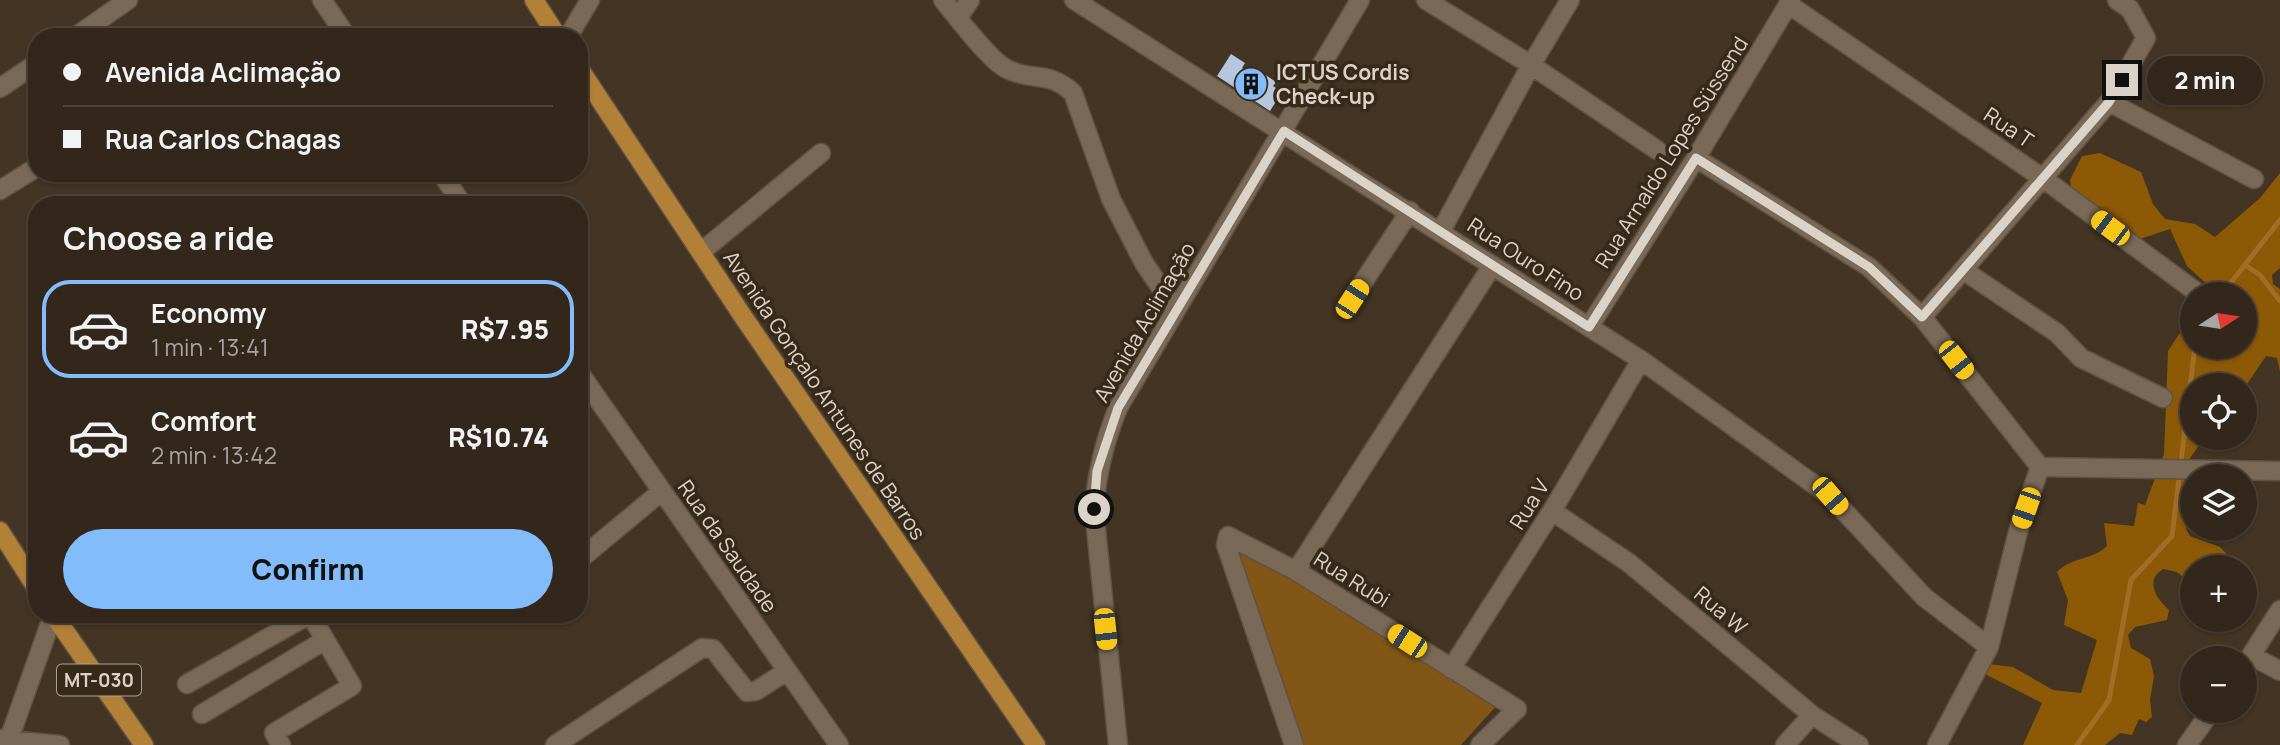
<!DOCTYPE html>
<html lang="en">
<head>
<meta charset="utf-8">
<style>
	:root { --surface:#32271a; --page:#3d3327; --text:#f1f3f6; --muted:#a8a5a2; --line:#4d4439; --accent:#83bcfb }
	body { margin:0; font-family:Manrope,sans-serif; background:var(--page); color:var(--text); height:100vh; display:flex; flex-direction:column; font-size:26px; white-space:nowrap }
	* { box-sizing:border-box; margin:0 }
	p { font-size:23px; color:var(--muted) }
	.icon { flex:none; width:38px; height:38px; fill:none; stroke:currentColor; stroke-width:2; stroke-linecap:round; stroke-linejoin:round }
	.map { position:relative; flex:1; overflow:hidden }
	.side { position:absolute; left:28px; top:196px; width:560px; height:427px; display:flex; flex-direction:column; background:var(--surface); border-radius:28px; box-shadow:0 2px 5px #0004,0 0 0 2px var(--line) }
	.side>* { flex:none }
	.guide { position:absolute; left:28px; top:28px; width:560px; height:154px; border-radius:28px; box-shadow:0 2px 5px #0004,0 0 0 2px var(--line); display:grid; align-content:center; height:154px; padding:0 35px; background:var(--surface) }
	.needle { width:46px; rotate:78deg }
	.controls { position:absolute; left:2180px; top:282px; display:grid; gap:14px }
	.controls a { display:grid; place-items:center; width:77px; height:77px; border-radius:50%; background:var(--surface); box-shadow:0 2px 5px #0004,0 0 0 2px var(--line); font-size:35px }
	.end { position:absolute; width:32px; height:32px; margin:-16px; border:9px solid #dcd3c8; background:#111; box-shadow:0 0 0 4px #111 }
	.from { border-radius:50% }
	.bubble { position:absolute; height:49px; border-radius:24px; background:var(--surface); box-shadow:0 2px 5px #0004,0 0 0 2px var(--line); font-size:23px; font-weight:800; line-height:49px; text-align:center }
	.car { position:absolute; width:21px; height:42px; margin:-21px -10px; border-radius:9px; box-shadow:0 0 5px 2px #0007; background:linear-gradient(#f5c518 24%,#345 0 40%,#f5c518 0 76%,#345 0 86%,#f5c518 0) }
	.guide b { display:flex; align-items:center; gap:24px; height:66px; font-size:26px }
	.guide b+b { border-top:2px solid var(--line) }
	.guide i { width:18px; height:18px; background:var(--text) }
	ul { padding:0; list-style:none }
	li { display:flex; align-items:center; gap:21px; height:98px; margin:0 14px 10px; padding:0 21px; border:4px solid transparent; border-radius:28px }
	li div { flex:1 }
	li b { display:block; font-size:26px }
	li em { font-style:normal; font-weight:800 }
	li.selected { border-color:var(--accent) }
	li>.icon { width:63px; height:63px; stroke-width:1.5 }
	h2 { padding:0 35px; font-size:32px; line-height:84px }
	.primary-button { display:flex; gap:14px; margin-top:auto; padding:14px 35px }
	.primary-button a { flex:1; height:80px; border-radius:42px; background:var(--accent); color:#111; font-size:28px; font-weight:800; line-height:80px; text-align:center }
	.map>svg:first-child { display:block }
</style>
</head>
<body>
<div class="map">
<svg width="2280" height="745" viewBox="0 0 2280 745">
	<rect width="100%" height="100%" fill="#433423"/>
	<path fill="#825617" d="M1230 542 1498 704 1461 745H1299Z"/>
	<path fill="#8c5906" d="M2100 153 2141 172 2153 204 2165 219 2195 224 2215 237 2260 198 2280 173V268L2272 275 2273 284 2280 289V372L2277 358 2266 356 2245 387 2193 385V438H2199L2198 447 2190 458 2189 485 2193 490V517L2186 529 2190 536 2220 547 2239 567H2193V577L2188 581 2177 572 2163 569C2144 581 2157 599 2169 610L2167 620 2135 627 2128 635 2131 648 2150 659 2154 676 2150 700 2152 717 2146 722 2139 719 2132 735 2120 733 2105 745H2023L2042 703 1985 674 1988 664 2013 667 2053 690 2081 693 2097 640 2064 625 2068 600 2057 572C2071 557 2093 560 2107 546L2104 523 2134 526 2138 503 2145 505 2164 454 2168 351 2193 313V346H2245V294H2205L2209 286 2187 266 2170 229 2134 241 2072 195 2070 180 2082 156Z"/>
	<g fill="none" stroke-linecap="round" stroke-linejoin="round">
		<path stroke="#a26e27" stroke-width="5" d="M2245 265 2260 275 2280 301
			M2222 294 2280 220
			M2077 745 2109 700 2131 580 2172 536 2195 346"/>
	</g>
	<path fill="#b5c7dc" d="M1231 54 1245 63 1242 68 1257 78 1261 72 1276 82 1273 86 1282 92 1270 111 1217 76Z"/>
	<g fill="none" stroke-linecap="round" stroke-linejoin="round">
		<defs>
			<path id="minor" d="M322 0 347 37
				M943 0C956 16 991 62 1007 69 1032 82 1049 70 1073 93L1111 199 1144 263 1176 310
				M1074 0 1641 360 1830 496 1924 597 1989 647
				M1426 0 1531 65 1657 150
				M1788 4 2044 179 2199 294
				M958 18 970 0
				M75 37 128 0
				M568 37 590 0
				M0 88 37 63
				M2109 102 2254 179
				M1696 158 1869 267 1922 317 2040 467 2280 471
				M441 173 463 205
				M0 190 37 167
				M1441 231 1531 65 1570 0
				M701 252 821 153
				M1963 270 2057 333 2081 358 2163 398
				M1352 299 1410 211
				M1922 317 2109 102 2146 38 2130 9 2117 0
				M1589 327 1696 158 1791 0
				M579 372 839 745
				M1552 511 1629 563 1812 715 1859 745
				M579 560 662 491
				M24 568 37 560
				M1296 571 1492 266
				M2252 656 2280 671
				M2245 665 2280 610
				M1451 669 1552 511 1641 360
				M187 684 310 614
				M202 714 325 640
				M0 739 60 745
				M7 745 53 615
				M281 745 274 733 352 686 310 614
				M555 745 702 648 713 649 747 692 756 691 787 671
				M1118 745 1094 509C1097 472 1104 442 1118 408L1360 0
				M1294 745 1226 545 1228 536 1296 571 1517 709 1480 745
				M1785 745 1812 715
				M1937 745 1989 647 2019 528 2040 467
				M2187 745 2212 710"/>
			<path id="major" d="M534 0 558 37
				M579 68 742 315 1036 745
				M0 531 37 589
				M53 614 144 745"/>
		</defs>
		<use href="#minor" stroke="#5f5244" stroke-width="21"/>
		<use href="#major" stroke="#5f5244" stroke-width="21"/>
		<use href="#minor" stroke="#796956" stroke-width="18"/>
		<use href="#major" stroke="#b28036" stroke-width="18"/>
	</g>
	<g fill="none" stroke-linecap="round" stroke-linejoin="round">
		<path stroke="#dcd3c8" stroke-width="9" d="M1094 509 1097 471 1118 408 1284 131 1589 327 1696 158 1869 267 1922 317 2109 102 2122 80"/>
	</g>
	<defs>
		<symbol id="building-disc" viewBox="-11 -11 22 22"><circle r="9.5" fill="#83bcfb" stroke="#382a19"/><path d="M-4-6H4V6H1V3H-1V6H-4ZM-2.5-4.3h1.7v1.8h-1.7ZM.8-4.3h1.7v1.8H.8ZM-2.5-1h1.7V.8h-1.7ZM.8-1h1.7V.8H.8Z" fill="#111"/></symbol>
	</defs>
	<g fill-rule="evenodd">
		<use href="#building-disc" x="1232" y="65" width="38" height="38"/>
	</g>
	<g text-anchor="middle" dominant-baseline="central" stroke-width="7" stroke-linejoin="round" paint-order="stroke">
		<rect fill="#382a19" stroke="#aba094" stroke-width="2" x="57" y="664.5" width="84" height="31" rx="5"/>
		<g font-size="19" font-weight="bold" fill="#dcd3c8">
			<text x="99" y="680">MT-030</text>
		</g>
		<g font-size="21" font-weight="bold" fill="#dcd3c8" stroke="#382a19" text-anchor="start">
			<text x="1276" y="72">ICTUS Cordis<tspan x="1276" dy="24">Check-up</tspan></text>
		</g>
		<g font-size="21" fill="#dcd3c8" stroke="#382a19">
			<text transform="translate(2009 127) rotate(34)">Rua T</text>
			<text transform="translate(1671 152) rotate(-58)">Rua Arnaldo Lopes Süssend</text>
			<text transform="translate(1526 259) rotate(33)">Rua Ouro Fino</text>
			<text transform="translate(1144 322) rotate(-60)">Avenida Aclimação</text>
			<text transform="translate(825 395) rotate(56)">Avenida Gonçalo Antunes de Barros</text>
			<text transform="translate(1529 504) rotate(-58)">Rua V</text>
			<text transform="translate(728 546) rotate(55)">Rua da Saudade</text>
			<text transform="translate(1352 579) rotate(32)">Rua Rubi</text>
			<text transform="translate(1721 610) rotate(40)">Rua W</text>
		</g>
	</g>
</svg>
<div class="controls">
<a><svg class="needle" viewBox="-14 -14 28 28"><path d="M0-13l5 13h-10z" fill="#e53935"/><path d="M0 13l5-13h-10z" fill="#a8a5a2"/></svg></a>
<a><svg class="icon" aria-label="locate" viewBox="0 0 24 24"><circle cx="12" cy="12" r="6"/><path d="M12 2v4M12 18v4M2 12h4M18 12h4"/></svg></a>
<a><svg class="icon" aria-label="layers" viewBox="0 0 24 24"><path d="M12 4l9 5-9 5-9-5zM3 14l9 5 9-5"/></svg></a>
<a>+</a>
<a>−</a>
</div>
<i class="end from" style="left:1094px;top:509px"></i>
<i class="end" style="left:2122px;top:80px"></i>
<div class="bubble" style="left:2147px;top:56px;width:116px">2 min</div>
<i class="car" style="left:2110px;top:228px;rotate:307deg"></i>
<i class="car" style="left:1352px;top:299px;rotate:33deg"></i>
<i class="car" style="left:1956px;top:360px;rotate:142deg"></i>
<i class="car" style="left:1830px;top:496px;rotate:139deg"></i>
<i class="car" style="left:2026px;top:508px;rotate:199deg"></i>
<i class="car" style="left:1105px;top:629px;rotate:174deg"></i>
<i class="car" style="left:1407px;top:641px;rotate:303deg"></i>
<div class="guide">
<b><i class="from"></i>Avenida Aclimação</b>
<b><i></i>Rua Carlos Chagas</b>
</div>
<section class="side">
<h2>Choose a ride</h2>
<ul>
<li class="selected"><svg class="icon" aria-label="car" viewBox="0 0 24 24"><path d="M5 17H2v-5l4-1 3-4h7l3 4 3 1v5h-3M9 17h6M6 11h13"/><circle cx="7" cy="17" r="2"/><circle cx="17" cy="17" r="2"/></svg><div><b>Economy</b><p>1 min · 13:41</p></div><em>R$7.95</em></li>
<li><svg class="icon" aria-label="car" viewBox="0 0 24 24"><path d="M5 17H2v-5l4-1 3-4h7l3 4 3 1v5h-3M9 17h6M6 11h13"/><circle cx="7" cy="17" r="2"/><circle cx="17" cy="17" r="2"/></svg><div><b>Comfort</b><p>2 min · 13:42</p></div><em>R$10.74</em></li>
</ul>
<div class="primary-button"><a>Confirm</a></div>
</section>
</div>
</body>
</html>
